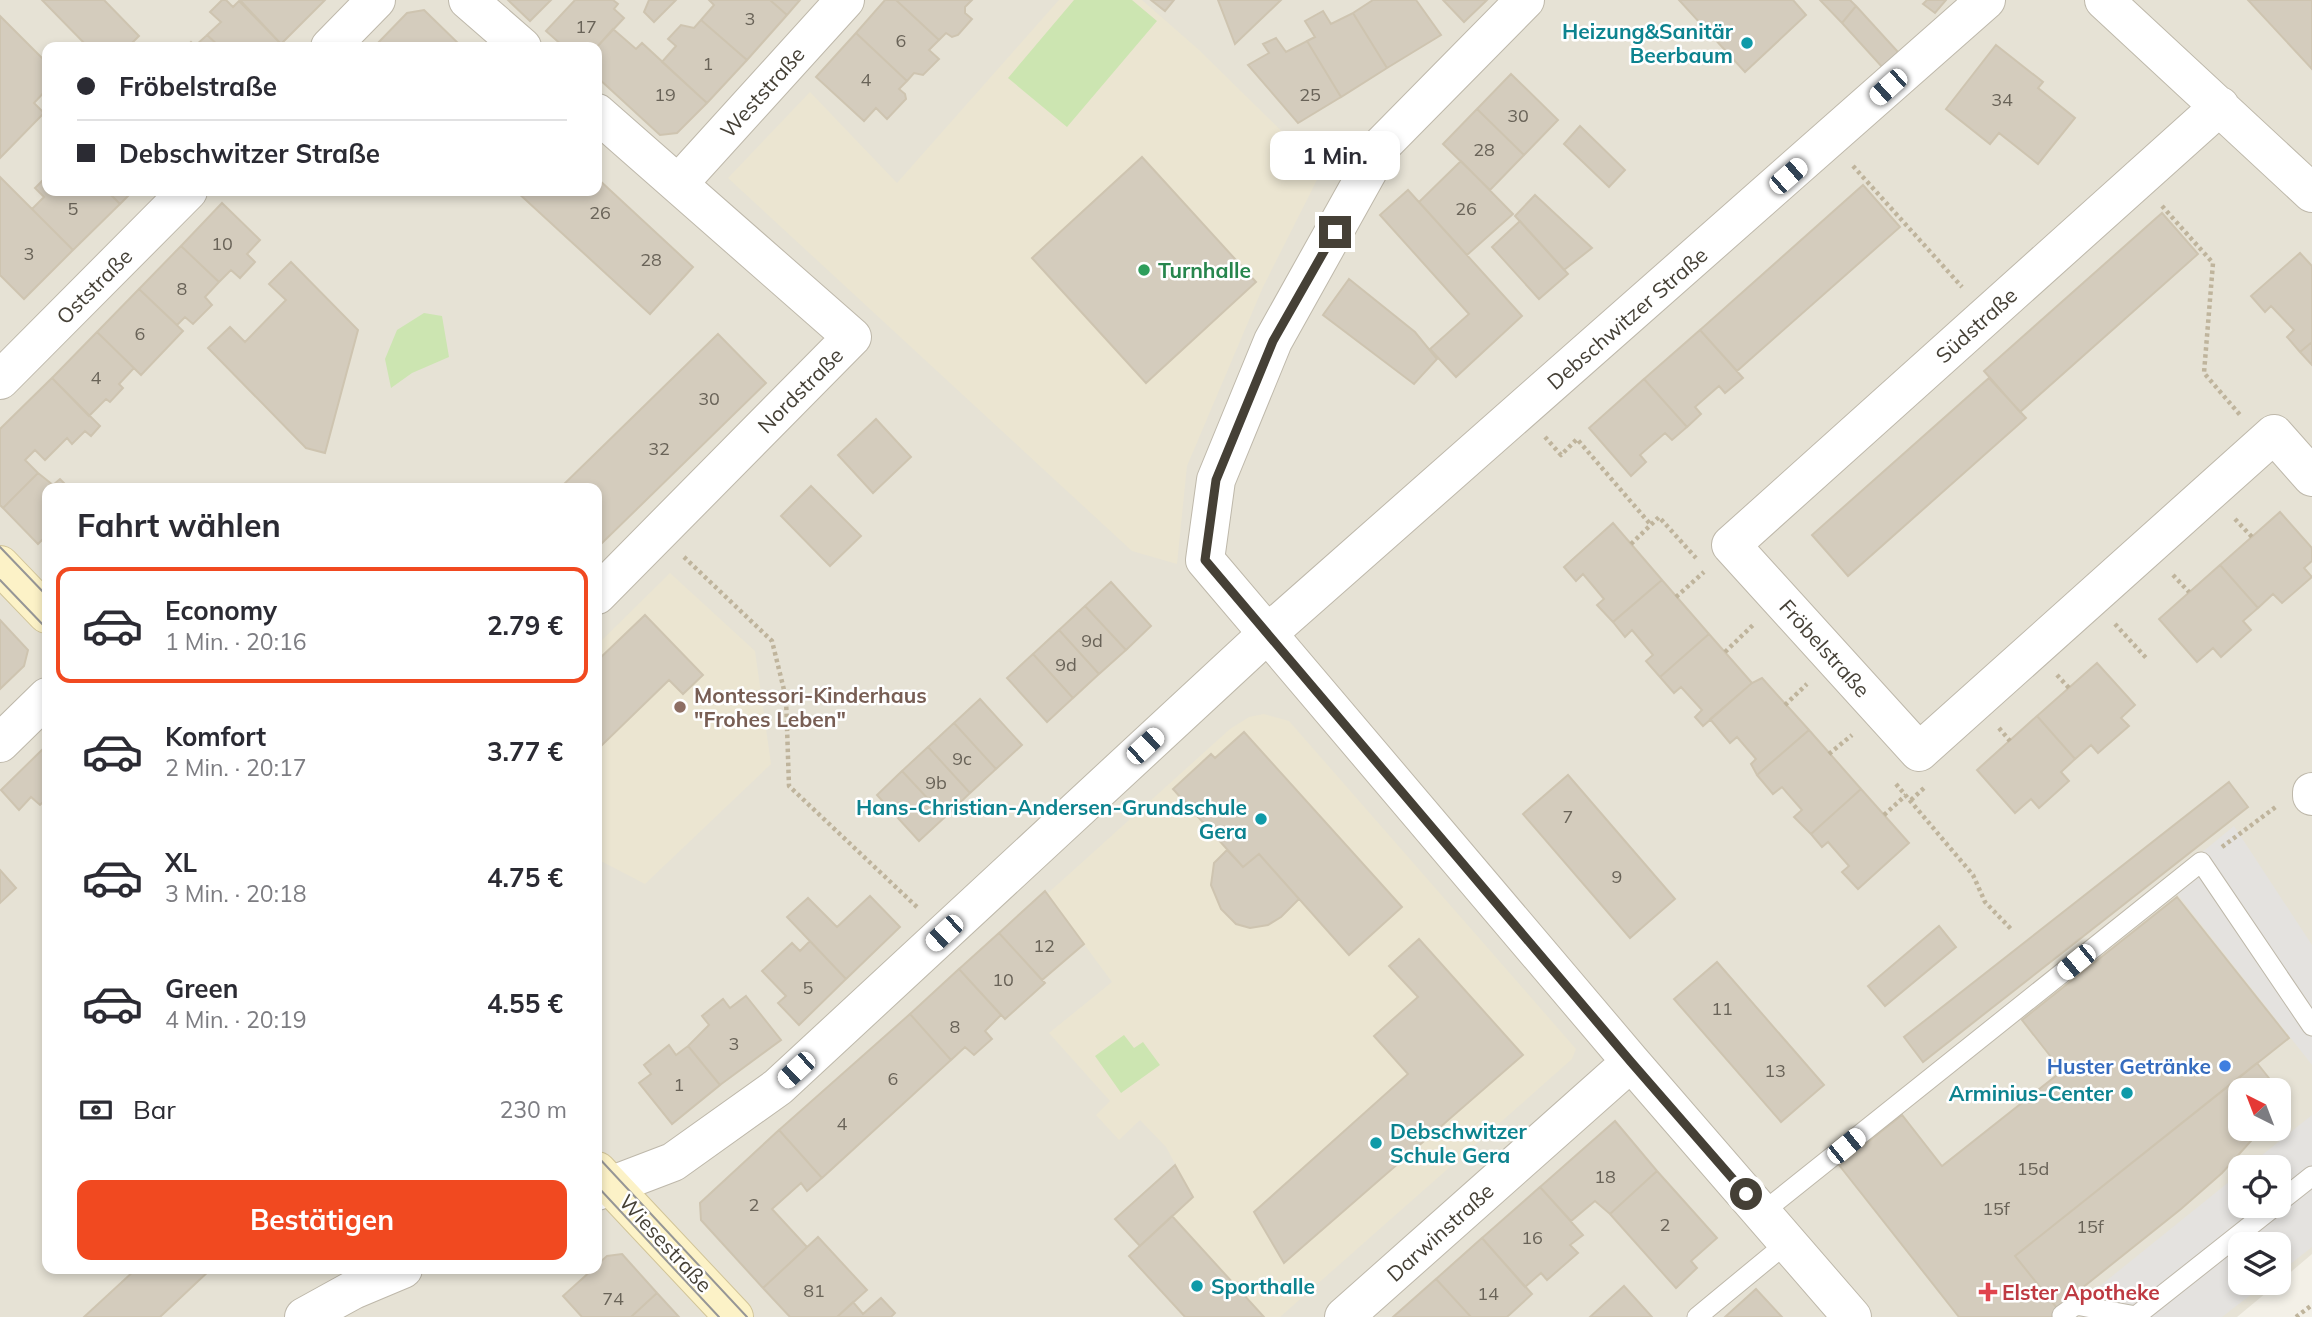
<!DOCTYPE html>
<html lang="de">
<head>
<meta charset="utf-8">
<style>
	:root { --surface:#fff; --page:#f2f2f3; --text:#2b2b33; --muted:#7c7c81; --line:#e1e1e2; --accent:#f14920 }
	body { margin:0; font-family:Mulish,sans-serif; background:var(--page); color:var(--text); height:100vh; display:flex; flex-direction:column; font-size:26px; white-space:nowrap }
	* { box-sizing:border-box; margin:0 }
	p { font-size:23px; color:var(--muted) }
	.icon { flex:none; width:38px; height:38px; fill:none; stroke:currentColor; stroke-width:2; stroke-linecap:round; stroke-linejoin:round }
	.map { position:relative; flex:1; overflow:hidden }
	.details { position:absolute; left:42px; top:483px; width:560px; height:791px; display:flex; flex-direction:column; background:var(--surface); border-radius:14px; box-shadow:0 4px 10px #0003 }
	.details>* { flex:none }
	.hud { position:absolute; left:42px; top:42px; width:560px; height:154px; border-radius:14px; box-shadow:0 4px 10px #0003; display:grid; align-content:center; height:154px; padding:0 35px; background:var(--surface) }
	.needle { width:46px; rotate:318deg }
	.buttons { position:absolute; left:2228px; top:1078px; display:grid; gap:14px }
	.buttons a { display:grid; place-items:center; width:63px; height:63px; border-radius:14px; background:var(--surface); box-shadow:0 4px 10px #0003; font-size:35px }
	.end { position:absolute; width:32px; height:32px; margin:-16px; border:9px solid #454036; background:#fff; box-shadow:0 0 0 4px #fff }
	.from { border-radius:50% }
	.bubble { position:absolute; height:49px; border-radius:14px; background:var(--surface); box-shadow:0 4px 10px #0003; font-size:23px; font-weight:700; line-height:49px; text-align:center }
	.car { position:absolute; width:21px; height:42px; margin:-21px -10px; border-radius:9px; box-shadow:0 0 5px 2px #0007; background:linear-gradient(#fff 24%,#345 0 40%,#fff 0 76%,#345 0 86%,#fff 0) }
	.hud b { display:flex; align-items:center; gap:24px; height:66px; font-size:26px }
	.hud b+b { border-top:2px solid var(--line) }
	.hud i { width:18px; height:18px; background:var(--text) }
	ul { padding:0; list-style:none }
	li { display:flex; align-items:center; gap:21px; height:116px; margin:0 14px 10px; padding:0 21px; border:4px solid transparent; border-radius:14px }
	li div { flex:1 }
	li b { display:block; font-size:26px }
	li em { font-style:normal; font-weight:700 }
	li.selected { border-color:var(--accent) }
	li>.icon { width:63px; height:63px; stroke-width:1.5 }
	h2 { padding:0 35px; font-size:32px; line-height:84px }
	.pay { display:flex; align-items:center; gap:18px; height:77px; padding:0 35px; font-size:26px }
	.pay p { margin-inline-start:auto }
	.primary-button { display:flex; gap:14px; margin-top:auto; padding:14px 35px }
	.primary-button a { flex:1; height:80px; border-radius:14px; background:var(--accent); color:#fff; font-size:28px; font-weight:700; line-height:80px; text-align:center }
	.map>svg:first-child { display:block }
</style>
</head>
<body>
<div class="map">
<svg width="2312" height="1317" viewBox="0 0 2312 1317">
	<rect width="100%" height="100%" fill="#f3f0e7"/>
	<path fill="#e6e2d5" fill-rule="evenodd" d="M0 0H2312V1254L2279 1282 2278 1244H2240V1283H2278L2237 1317H0ZM47 47H597V191H47ZM47 488H597V1269H47ZM2240 1090H2278V1129H2240ZM2240 1167H2278V1206H2240Z"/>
	<path fill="#ebe5d1" d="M1059 0H1142L1199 50 1311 160 1320 174 1263 287 1187 466 1177 564 1132 551 728 178 810 92 897 183Z
		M670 573 755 651 771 764 645 884 597 859V645Z
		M1264 714 1289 721 1576 1049 1572 1059 1280 1317H1264L1172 1216 1193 1197 1166 1147 1140 1120 1119 1140 1096 1115 1110 1101 1049 1033 1112 982 1047 894 1230 729 1249 717Z"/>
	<path fill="#cce5b1" d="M1074 0H1132L1157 21 1067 127 1008 78Z
		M424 313 442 316 449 357 412 373 391 388 385 359 397 330Z
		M1124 1035 1134 1048 1143 1042 1160 1065 1121 1093 1095 1056Z"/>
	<path fill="#e4e2df" d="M2234 826 2312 945V1065L2167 881Z
		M2312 1115V1247L2279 1273 2278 1244H2240V1283H2266L2222 1317H2092L2080 1302 2240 1173V1206H2278V1167H2247Z"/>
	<path fill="#d4ccbd" stroke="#cec4b0" stroke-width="2" d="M42 0H104L139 36 128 47H88Z
		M222 0H226L233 7 239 1 281 44 277 47H220L207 35 221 22 210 12Z
		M240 0H325L281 44Z
		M508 0H551L530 21Z
		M575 0H613L618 4 614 9 624 18 597 47H564L546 31Z
		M649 0H676L654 22 644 12Z
		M709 0H770L787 15 747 60 701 20 714 5Z
		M770 0H800L787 15Z
		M885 0H896L939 40 929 50 939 59 923 75 914 73 907 81 856 33Z
		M896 0H972L965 7V13L972 19 958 35 952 37 946 33 939 40Z
		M1151 0H1174L1165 11Z
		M1218 0H1281L1235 44Z
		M1373 0H1416L1441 35 1387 68 1353 13Z
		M1443 0H1487L1464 22Z
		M1679 0H1793L1806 15 1745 72Z
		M1820 0H1850L1856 6 1842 23Z
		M1927 0H1946L1935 13 1923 4Z
		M2248 0H2312V69Z
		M1856 6 1898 52 1883 68 1842 23Z
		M424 10 462 47H374L407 13Z
		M1323 11 1331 24 1353 13 1387 68 1341 97 1307 41 1315 37 1305 21Z
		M0 16 47 63V89L34 103 44 113 0 158Z
		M701 20 747 60 707 103 662 62 676 46 668 39 681 25 694 28Z
		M613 29 636 49 642 43 707 103 677 133 660 135 597 77V47Z
		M856 33 907 81 899 89 905 94 906 99 887 119 876 108 864 121 816 77Z
		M207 35 220 47H186L191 42 195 46Z
		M1276 38 1286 52 1307 41 1341 97 1298 123 1248 65 1269 53 1263 44Z
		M1996 45 2043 82 2038 88 2075 118 2038 164 1999 133 1990 144 1946 109Z
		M1511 74 1558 120 1524 155 1477 109Z
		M1477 109 1524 155 1490 190 1443 144Z
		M1580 126 1625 170 1609 187 1564 144Z
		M1142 157 1256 282 1146 383 1032 258Z
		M1461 161 1513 214 1467 255 1419 202Z
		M47 176V191H107L120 204 73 250 32 209 44 197 35 188Z
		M0 177 73 250 24 299 0 275Z
		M597 178 693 267 650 314 516 191H597Z
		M1863 185 1900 227 1737 371 1700 330Z
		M1408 190 1522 316 1456 377 1430 349 1469 314 1380 215Z
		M107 191H133L120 204Z
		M1535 195 1592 248 1564 270 1515 216Z
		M222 203 260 240 247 254 255 262 240 278 231 270 219 282 181 246Z
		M2162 213 2198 254 2020 412 1984 371Z
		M1520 221 1568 274 1539 299 1492 247Z
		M181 246 219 282 205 297 212 305 193 324 185 317 177 325 139 289Z
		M2300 253 2312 266V342L2300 352 2287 337 2294 330 2271 306 2265 312 2251 296Z
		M291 262 358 330 325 453 306 448 208 348 230 327 245 342 286 300 269 284Z
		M1349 279 1415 332 1437 359 1414 384 1323 315Z
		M139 289 183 331 141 375 97 332Z
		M1700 330 1743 378 1725 393 1719 386 1695 407 1701 414 1687 427 1644 379Z
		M97 332 134 368 119 384 123 388 110 402 106 399 89 416 52 378Z
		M718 334 766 383 597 548V488H560Z
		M2312 342V365L2300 352Z
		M52 378 100 426 91 436 85 431 72 444 67 438 45 460 35 450 25 460 38 473 3 508 0 505V429Z
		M1989 378 2026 418 1848 576 1812 535Z
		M1644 379 1687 427 1672 440 1665 433 1640 455 1646 462 1631 476 1589 428Z
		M876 419 911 457 873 493 838 455Z
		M38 473 53 485 60 479 69 488H47V535L38 544 3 508Z
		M811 486 861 536 830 566 781 516Z
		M2280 512 2312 548V561L2304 568 2312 577 2282 603 2273 594 2258 608 2220 565Z
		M1613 523 1662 580 1613 622 1597 605 1604 599 1583 574 1576 581 1564 567Z
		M2220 565 2258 608 2243 621 2251 630 2221 657 2213 648 2197 662 2159 619Z
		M1662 580 1709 634 1660 677 1646 661 1653 655 1632 630 1625 637 1613 622Z
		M1111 582 1151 626 1126 650 1085 606Z
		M1085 606 1126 650 1099 674 1059 630Z
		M645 615 703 675 683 694 669 680 597 750V661Z
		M0 620 28 650 24 666 0 689Z
		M1059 630 1099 674 1073 698 1033 654Z
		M1709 634 1752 683 1703 726 1695 717 1702 710 1681 687 1674 693 1660 677Z
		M1033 654 1073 698 1047 722 1007 678Z
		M2097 663 2135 705 2121 718 2129 726 2098 753 2091 745 2075 759 2037 716Z
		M1762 678 1809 730 1757 775 1751 764 1756 759 1737 737 1730 743 1710 719 1752 683Z
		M980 699 1022 745 996 769 954 723Z
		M2037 716 2075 759 2061 772 2069 781 2039 808 2031 799 2015 813 1977 770Z
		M954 723 996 769 970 793 928 747Z
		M1809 730 1861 789 1811 834 1794 817 1802 810 1782 787 1773 794 1757 775Z
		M1244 732 1402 907 1349 955 1259 854 1243 867 1173 789 1211 754 1215 758Z
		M47 745V798L40 805 31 797 19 810 1 790Z
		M928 747 970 793 945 817 902 771Z
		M902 771 945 817 919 841 877 795Z
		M1568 775 1675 899 1630 938 1523 814Z
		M2229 782 2248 807 1923 1062 1904 1037Z
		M1861 789 1909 843 1858 889 1842 872 1849 866 1828 842 1822 847 1811 834Z
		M1227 850 1243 867 1259 854 1299 899 1281 917 1268 925 1250 928 1236 924 1221 909 1211 885 1214 863Z
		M0 870 16 888 0 903Z
		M1045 891 1084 944 1042 980 999 933Z
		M870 896 900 927 846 979 787 917 808 898 837 927Z
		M2177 897 2289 1038 2015 1256 2064 1317H1959L1839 1165 1902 1115 1942 1166 2062 1071 2022 1020Z
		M1939 926 1956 947 1885 1006 1868 986Z
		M999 933 1045 983 1005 1019 959 969Z
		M1419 939 1523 1055 1284 1263 1254 1212 1408 1074 1374 1036 1418 997 1389 966Z
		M810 941 846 979 799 1025 778 1003 786 996 762 971 792 943 800 951Z
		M1717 962 1824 1085 1781 1122 1674 999Z
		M959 969 1001 1015 985 1031 992 1039 974 1055 965 1047 951 1060 910 1014Z
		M746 996 781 1040 720 1085 688 1046 709 1025 702 1016 723 999 730 1008Z
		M910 1014 951 1060 822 1178 779 1130Z
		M669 1045 676 1055 688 1046 720 1085 672 1124 639 1083 651 1074 644 1065Z
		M2257 1063 2276 1087V1090H2240V1129H2258L2251 1141 2222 1173 2181 1209 2057 1308 2015 1256Z
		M1615 1121 1657 1171 1610 1214 1595 1201 1571 1221 1540 1187Z
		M779 1130 822 1178 807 1191 801 1183 772 1209 807 1247 763 1288 701 1220 700 1203Z
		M1175 1165 1193 1197 1140 1246 1115 1219Z
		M1657 1171 1717 1238 1691 1261 1697 1268 1676 1288 1610 1214Z
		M1540 1187 1583 1235 1570 1245 1578 1253 1547 1280 1541 1273 1525 1287 1482 1238Z
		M1172 1216 1264 1317H1185L1129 1256Z
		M818 1237 867 1290 837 1317H790L763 1288Z
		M1482 1238 1532 1294 1507 1317H1471L1436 1279Z
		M622 1254 657 1293 631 1317H582L563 1296 593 1269H597V1265L607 1256Z
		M136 1269H211L160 1317H84Z
		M1436 1279 1471 1317H1393Z
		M1624 1286 1652 1317H1590Z
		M1756 1289 1782 1317H1725Z
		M657 1293 679 1317H631Z
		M881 1298 895 1313 891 1317H837L853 1302 863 1314Z"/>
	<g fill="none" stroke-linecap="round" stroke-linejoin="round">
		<defs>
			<path id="lane" d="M2278 1203 2312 1176
				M1763 1212 2201 862 2312 1026
				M2062 1315 2076 1305 2136 1316 2275 1206
				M1697 1317 1788 1242"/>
			<path id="street" d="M468 0 522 47
				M1525 0 1383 144 1273 341 1216 480 1205 560 1631 1062 1852 1317
				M2104 0 2312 193
				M330 47 376 0
				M2220 106 1731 545 1919 752 2274 434 2312 477
				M597 113 852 337 597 595
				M678 184 845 0
				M0 380 188 191
				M0 743 47 697
				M2312 792V796
				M597 1191 673 1162 778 1087 1266 635 1986 0
				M304 1317 353 1290 403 1269
				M1344 1317 1631 1062"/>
			<path id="secondary" d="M0 565 47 614
				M597 1171 734 1317"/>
		</defs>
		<use href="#lane" stroke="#beb8aa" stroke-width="21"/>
		<use href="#street" stroke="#beb8aa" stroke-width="40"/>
		<use href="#secondary" stroke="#d1c498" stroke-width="40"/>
		<path stroke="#bfb49c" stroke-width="4.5" stroke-dasharray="3.5 3.5" stroke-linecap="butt" d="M1853 166 1962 287
			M2162 206 2213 263 2204 373 2241 416
			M1545 437 1561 455 1577 439 1651 525
			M2235 519 2252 537
			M1631 544 1659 517 1696 558
			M684 557 772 641 786 698 789 786 918 908
			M2173 575 2189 592
			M1676 597 1704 572
			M2115 624 2148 660
			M1725 652 1754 624
			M2057 675 2069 688
			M1785 705 1807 684
			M1999 728 2010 741
			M1829 754 1852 735
			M1896 784 1973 875 1985 902 2012 930
			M1911 800 1924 788
			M1884 815 1906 795
			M2222 847 2277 806
			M2296 1317 2312 1305"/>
		<use href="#lane" stroke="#fff" stroke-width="19"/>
		<use href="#street" stroke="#fff" stroke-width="38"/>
		<use href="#secondary" stroke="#fcf2c7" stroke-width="38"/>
		<path stroke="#969696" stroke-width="2" d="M0 547 47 596
			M0 580 47 629
			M597 1156 747 1317
			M597 1186 719 1317"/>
	</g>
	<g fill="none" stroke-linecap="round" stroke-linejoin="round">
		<path stroke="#454036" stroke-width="9" d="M1335 232 1273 341 1216 480 1205 560 1631 1062 1746 1194"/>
	</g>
	<g fill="#0f9aa8" stroke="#fff" stroke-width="2.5">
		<circle cx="1747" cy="43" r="7"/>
		<circle cx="1261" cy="819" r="7"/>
		<circle cx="2127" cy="1093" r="7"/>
		<circle cx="1376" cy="1143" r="7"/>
		<circle cx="1197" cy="1286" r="7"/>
	</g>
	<circle fill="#2e9e5b" stroke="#fff" stroke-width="2.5" cx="1144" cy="270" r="7"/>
	<circle fill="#8d6e63" stroke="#fff" stroke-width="2.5" cx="680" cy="707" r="7"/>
	<circle fill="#3f7fe0" stroke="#fff" stroke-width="2.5" cx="2225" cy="1066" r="7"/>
	<path fill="#e0444e" stroke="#fff" stroke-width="2.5" d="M1984.5 1281.5h7v7h7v7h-7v7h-7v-7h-7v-7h7z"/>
	<g text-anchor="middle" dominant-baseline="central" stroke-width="5" stroke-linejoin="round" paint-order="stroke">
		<g font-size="18" fill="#696358">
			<text x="750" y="18">3</text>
			<text x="586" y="26">17</text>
			<text x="901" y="40">6</text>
			<text x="708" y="63">1</text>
			<text x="866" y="79">4</text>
			<text x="665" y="94">19</text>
			<text x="1310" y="94">25</text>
			<text x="2002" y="99">34</text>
			<text x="1518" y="115">30</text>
			<text x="1484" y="149">28</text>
			<text x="73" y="208">5</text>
			<text x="1466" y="208">26</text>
			<text x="600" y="212">26</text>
			<text x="222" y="243">10</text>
			<text x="29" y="253">3</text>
			<text x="651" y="259">28</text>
			<text x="182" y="288">8</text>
			<text x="140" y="333">6</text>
			<text x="96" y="377">4</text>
			<text x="709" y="398">30</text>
			<text x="659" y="448">32</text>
			<text x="1092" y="640">9d</text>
			<text x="1066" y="664">9d</text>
			<text x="962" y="758">9c</text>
			<text x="936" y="782">9b</text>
			<text x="1568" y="816">7</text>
			<text x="1617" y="876">9</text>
			<text x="1044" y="945">12</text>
			<text x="1003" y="979">10</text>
			<text x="808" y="987">5</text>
			<text x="1722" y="1008">11</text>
			<text x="955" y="1026">8</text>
			<text x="734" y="1043">3</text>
			<text x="1775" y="1070">13</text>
			<text x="893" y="1078">6</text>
			<text x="679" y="1084">1</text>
			<text x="842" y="1123">4</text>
			<text x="2033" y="1168">15d</text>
			<text x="1605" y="1176">18</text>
			<text x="754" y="1204">2</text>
			<text x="1996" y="1208">15f</text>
			<text x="1665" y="1224">2</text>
			<text x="2090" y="1226">15f</text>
			<text x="1532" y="1237">16</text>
			<text x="814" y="1290">81</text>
			<text x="1488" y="1293">14</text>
			<text x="613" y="1298">74</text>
		</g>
		<g font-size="21" font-weight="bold" fill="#0d838f" stroke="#fff" text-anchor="end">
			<text x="1733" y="31">Heizung&amp;Sanitär<tspan x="1733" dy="24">Beerbaum</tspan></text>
			<text x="1247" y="807">Hans-Christian-Andersen-Grundschule<tspan x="1247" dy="24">Gera</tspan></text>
			<text x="2113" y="1093">Arminius-Center</text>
			<text x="1390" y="1131" text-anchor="start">Debschwitzer<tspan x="1390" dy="24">Schule Gera</tspan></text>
			<text x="1211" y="1286" text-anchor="start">Sporthalle</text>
		</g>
		<g font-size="21" fill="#454036" stroke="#fff">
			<text transform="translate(762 92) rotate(-48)">Weststraße</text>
			<text transform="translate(94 286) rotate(-45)">Oststraße</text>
			<text transform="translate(1627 318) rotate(-41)">Debschwitzer Straße</text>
			<text transform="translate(1976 325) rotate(-42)">Südstraße</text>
			<text transform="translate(800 390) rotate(-45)">Nordstraße</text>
			<text transform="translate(1825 648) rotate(48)">Fröbelstraße</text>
			<text transform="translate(1440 1232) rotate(-42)">Darwinstraße</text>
			<text transform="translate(666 1243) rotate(47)">Wiesestraße</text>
		</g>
		<g font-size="21" font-weight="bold" fill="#27864d" stroke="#fff" text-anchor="start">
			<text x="1158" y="270">Turnhalle</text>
		</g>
		<g font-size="21" font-weight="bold" fill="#785e54" stroke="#fff" text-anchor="start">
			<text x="694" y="695">Montessori-Kinderhaus<tspan x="694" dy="24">"Frohes Leben"</tspan></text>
		</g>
		<g font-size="21" font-weight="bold" fill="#366cbe" stroke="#fff" text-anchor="end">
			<text x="2211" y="1066">Huster Getränke</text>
		</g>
		<g font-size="21" font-weight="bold" fill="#be3a42" stroke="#fff" text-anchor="start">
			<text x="2002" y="1292">Elster Apotheke</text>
		</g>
	</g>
</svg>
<div class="buttons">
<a><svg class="needle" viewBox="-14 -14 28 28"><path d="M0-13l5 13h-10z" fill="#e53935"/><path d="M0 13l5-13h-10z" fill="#7c7c81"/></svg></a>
<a><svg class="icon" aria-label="locate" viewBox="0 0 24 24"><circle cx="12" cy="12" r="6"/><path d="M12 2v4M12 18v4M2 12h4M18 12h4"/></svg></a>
<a><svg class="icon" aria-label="layers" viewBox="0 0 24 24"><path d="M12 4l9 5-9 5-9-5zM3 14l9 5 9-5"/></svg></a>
</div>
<i class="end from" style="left:1746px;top:1194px"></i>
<i class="end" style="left:1335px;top:232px"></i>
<div class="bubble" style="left:1270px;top:131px;width:130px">1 Min.</div>
<i class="car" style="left:1888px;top:87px;rotate:228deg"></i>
<i class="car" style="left:1788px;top:176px;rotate:49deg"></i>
<i class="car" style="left:1145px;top:746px;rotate:47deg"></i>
<i class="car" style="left:944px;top:933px;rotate:227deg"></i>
<i class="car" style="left:2076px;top:962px;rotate:231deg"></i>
<i class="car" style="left:796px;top:1070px;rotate:227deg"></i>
<i class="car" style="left:1846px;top:1146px;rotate:51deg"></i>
<div class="hud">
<b><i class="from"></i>Fröbelstraße</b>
<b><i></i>Debschwitzer Straße</b>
</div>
<section class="details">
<h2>Fahrt wählen</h2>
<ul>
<li class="selected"><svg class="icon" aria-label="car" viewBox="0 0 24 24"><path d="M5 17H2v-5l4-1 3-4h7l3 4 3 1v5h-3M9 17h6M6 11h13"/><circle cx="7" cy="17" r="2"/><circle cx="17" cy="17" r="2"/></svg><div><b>Economy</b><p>1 Min. · 20:16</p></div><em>2.79 €</em></li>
<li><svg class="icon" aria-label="car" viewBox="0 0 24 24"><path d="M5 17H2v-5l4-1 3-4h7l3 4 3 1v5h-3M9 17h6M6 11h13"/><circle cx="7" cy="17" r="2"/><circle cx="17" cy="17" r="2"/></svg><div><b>Komfort</b><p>2 Min. · 20:17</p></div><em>3.77 €</em></li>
<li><svg class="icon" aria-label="car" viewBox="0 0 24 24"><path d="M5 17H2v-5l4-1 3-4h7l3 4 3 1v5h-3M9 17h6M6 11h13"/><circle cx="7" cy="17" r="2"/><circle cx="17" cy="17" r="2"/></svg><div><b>XL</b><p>3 Min. · 20:18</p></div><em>4.75 €</em></li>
<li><svg class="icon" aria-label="car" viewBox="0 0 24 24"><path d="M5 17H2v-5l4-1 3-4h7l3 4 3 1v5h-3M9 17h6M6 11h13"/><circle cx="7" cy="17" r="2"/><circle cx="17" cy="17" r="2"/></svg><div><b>Green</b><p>4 Min. · 20:19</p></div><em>4.55 €</em></li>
</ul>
<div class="pay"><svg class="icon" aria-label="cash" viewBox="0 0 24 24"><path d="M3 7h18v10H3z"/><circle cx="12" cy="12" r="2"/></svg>Bar<p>230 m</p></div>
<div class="primary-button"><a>Bestätigen</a></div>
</section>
</div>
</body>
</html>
